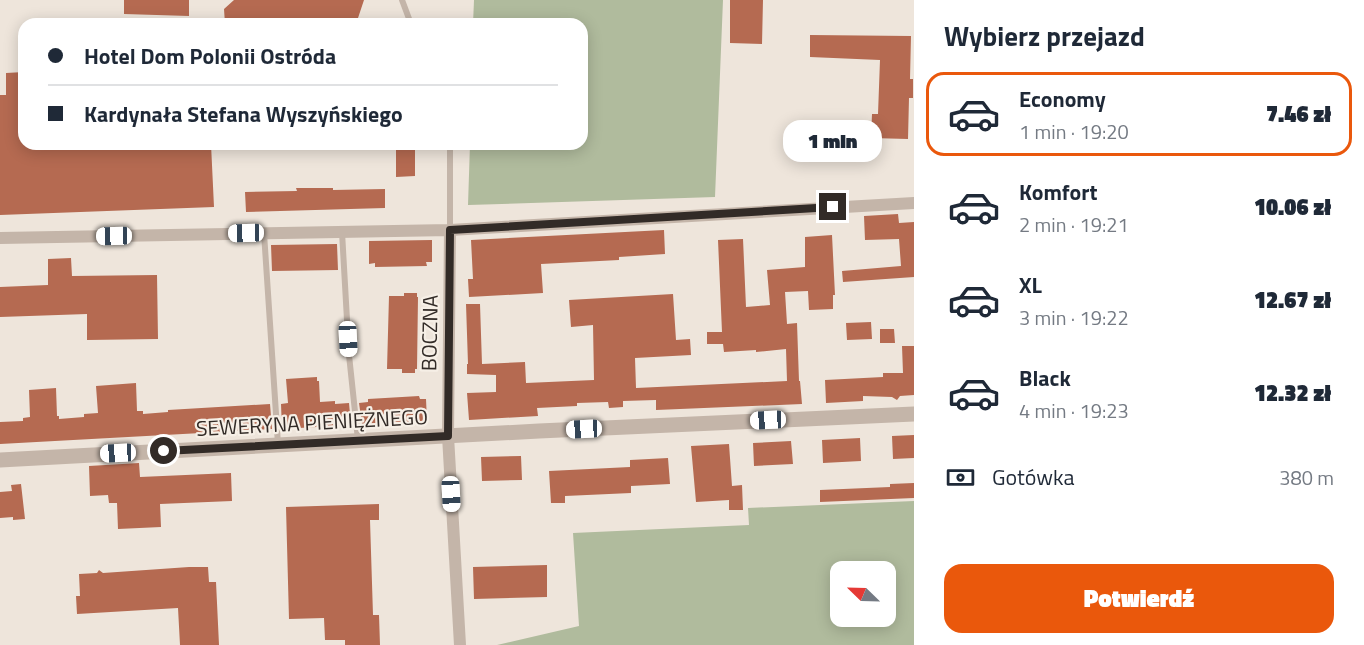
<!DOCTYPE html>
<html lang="pl">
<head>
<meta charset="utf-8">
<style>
	:root { --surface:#fff; --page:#f6f6f7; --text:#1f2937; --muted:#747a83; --line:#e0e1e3; --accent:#ea580c }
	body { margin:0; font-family:"Titillium Web",sans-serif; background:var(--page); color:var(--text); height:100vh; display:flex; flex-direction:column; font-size:22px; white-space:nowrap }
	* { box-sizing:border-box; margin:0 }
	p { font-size:20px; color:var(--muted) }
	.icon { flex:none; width:33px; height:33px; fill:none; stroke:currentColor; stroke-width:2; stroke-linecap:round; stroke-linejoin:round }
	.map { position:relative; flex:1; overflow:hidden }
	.details { display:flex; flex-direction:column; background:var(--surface); width:450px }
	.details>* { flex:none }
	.top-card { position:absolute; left:18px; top:18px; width:570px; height:132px; border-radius:18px; box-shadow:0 3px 15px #0003; display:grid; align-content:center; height:132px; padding:0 30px; background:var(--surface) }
	.needle { width:39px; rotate:293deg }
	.tools { position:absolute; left:830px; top:561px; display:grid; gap:12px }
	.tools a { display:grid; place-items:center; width:66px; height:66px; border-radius:12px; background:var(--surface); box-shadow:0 3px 15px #0003; font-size:30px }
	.end { position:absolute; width:27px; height:27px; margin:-14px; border:8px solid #322b27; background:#fff; box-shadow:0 0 0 3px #fff }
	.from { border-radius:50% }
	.bubble { position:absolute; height:42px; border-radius:18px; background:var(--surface); box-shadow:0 3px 15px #0003; font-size:20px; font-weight:800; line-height:42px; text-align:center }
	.car { position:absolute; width:18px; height:36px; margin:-18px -9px; border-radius:8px; box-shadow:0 0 4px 2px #0007; background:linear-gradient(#fff 24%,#345 0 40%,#fff 0 76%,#345 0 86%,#fff 0) }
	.top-card b { display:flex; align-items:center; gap:21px; height:57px; font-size:22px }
	.top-card b+b { border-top:2px solid var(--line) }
	.top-card i { width:15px; height:15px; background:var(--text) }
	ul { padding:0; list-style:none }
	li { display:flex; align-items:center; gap:18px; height:84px; margin:0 12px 9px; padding:0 18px; border:3px solid transparent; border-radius:18px }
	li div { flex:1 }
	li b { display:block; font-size:22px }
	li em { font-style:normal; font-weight:800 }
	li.active { border-color:var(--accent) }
	li>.icon { width:54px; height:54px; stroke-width:1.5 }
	h2 { padding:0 30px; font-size:27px; line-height:72px }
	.pay { display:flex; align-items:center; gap:15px; height:66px; padding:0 30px; font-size:22px }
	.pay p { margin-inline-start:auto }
	.action { display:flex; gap:12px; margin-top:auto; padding:12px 30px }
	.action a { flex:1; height:69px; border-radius:18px; background:var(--accent); color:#fff; font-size:24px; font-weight:800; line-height:69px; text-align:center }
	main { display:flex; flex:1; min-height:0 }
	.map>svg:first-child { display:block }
</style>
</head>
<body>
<main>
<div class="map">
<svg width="914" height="645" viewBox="0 0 914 645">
	<rect width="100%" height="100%" fill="#eee5db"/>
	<path fill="#b0bb9d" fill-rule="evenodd" d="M474 0H723L715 197 468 205 470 144H582V24H473Z
		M914 501V645H497L579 626 573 533 749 525 748 508ZM840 572H885V616H840Z"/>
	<path fill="#b56a51" d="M124 0H189V16L124 14Z
		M234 0H364L356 24H225L224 9Z
		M730 0H763L762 44 730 43Z
		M810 35 911 36 910 79H913V98H909L908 139 871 138 872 114H878L880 60 810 57Z
		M24 72V144H211L214 207 0 215V95H6V73Z
		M396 144H415V176L396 177Z
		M296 188H333V190L385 189V208L246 212 245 192 297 191Z
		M898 214 899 223 914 222V277L843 282 842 271 901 266 899 239 865 240 864 216Z
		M664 230 665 254 619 257V260L541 264 543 293 469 297 468 279H473L471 240Z
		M832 235 835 295H833V309L809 310 808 291 785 292 787 324 797 323 799 381H800L802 404 656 410V400L623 401V407L609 408 608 402 577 403V406L537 408 538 416 469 420 467 393 496 392V375L467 374V364H468L466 304H480L482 364 525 362 526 383 594 380 593 325 571 327 569 300 673 294 676 340 690 339 691 355 635 358 636 388 787 381 786 349 756 352V350L724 352 723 344H707V332H722L718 240 743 239 746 307 770 305 767 270 805 267V237Z
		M432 240V262H426L427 266 375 267V263L369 264V241Z
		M337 244 338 270 272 271 271 245Z
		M71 258 72 276 157 275 158 339 87 340V314L0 317V287L48 285V259Z
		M404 293H417V297H418L417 369H415V373H402V369H387L389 296H404Z
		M871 322 872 339 847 340 846 323Z
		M880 329H894L895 343H880Z
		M902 346H914V395L900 396 897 400 892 397 863 396V401L826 403 825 380 883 377V373H903Z
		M317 377V381H319L320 402 335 401V404L349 403 351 425 282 429 281 404 288 403 286 379Z
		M136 383 137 411H143V414L168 412V410L270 404 272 429 0 444V422L23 421V418L30 417 29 390 56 388 57 416H59V419L84 417V414L98 413 96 386Z
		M419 396 420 399H426L427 421 362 424 359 403 368 402V399Z
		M914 435V458L893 459 892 436Z
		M860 438 861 461 823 463 822 440Z
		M791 441 793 464 754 466 753 443Z
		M729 444 732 486 742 485 743 510H729V500L696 502 691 446Z
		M521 456 522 480 482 481 481 457Z
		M668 458 670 484 631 486V493L565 496V503H551L549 471 630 467V460Z
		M139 463 140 477 231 473 232 501 160 504 161 527 118 529 117 503H109L108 495 90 496 89 466Z
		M914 483V498L820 502V490L890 487V484Z
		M21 484 25 519 13 520V517L0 518V492L12 491 11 485Z
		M379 504V520H370L373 615H379L380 645H345V640H325L324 618 289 619 286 507Z
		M547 565V597L474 599 473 567Z
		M189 567H208L209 582H216L219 645H180L178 608 77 614 76 596H80L79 574 97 573 99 570 103 573Z"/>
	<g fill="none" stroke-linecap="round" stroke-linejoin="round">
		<path stroke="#c4b5a9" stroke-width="6" d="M402 0 411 24
			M450 230V144
			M342 232 349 355 358 440
			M264 233 278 444"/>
		<path stroke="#c4b5a9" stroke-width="12" d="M450 230 448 436 460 645
			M0 238 450 230 914 203"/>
		<path stroke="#c4b5a9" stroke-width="15" d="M0 460 539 431 914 414"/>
	</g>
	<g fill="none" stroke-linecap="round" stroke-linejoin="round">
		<path stroke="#322b27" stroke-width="8" d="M164 451 448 436 450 230 833 207"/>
	</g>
	<g text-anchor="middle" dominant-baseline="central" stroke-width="4.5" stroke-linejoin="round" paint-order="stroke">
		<g font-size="21" fill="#322b27" stroke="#f6efe6">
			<text transform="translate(429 333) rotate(-89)">BOCZNA</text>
			<text transform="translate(312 422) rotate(-3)">SEWERYNA PIENIĘŻNEGO</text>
		</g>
	</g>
</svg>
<div class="tools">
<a><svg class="needle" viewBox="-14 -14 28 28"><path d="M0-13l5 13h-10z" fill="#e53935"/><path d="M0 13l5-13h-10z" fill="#747a83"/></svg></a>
</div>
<i class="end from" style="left:164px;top:451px"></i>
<i class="end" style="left:833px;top:207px"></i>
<div class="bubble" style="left:783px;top:120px;width:99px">1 min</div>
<i class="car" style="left:246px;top:233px;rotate:269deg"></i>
<i class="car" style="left:114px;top:236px;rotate:269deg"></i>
<i class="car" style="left:348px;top:339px;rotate:177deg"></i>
<i class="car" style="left:768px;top:420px;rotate:267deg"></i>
<i class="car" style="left:584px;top:429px;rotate:267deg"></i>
<i class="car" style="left:118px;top:453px;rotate:267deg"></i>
<i class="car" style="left:451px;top:494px;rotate:177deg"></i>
<div class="top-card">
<b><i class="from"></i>Hotel Dom Polonii Ostróda</b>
<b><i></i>Kardynała Stefana Wyszyńskiego</b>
</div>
</div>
<section class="details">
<h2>Wybierz przejazd</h2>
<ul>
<li class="active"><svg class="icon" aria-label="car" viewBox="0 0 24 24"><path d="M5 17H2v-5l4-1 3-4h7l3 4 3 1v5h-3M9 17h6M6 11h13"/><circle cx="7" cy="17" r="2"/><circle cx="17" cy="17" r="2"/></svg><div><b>Economy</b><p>1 min · 19:20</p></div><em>7.46 zł</em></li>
<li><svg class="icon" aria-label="car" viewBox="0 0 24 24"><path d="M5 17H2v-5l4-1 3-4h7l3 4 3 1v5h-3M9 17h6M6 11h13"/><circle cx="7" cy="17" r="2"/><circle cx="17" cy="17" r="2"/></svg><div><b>Komfort</b><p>2 min · 19:21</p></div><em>10.06 zł</em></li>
<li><svg class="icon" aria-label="car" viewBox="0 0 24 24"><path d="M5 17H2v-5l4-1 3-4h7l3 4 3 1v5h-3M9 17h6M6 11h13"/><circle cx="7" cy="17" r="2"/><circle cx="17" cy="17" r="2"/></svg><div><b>XL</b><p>3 min · 19:22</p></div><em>12.67 zł</em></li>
<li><svg class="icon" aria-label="car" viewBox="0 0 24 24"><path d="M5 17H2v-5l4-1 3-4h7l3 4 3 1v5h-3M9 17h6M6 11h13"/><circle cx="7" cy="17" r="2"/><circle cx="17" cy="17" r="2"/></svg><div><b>Black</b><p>4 min · 19:23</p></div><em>12.32 zł</em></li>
</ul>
<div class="pay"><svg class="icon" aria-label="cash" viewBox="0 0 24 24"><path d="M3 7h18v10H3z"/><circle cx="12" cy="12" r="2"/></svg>Gotówka<p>380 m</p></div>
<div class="action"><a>Potwierdź</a></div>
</section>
</main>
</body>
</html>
